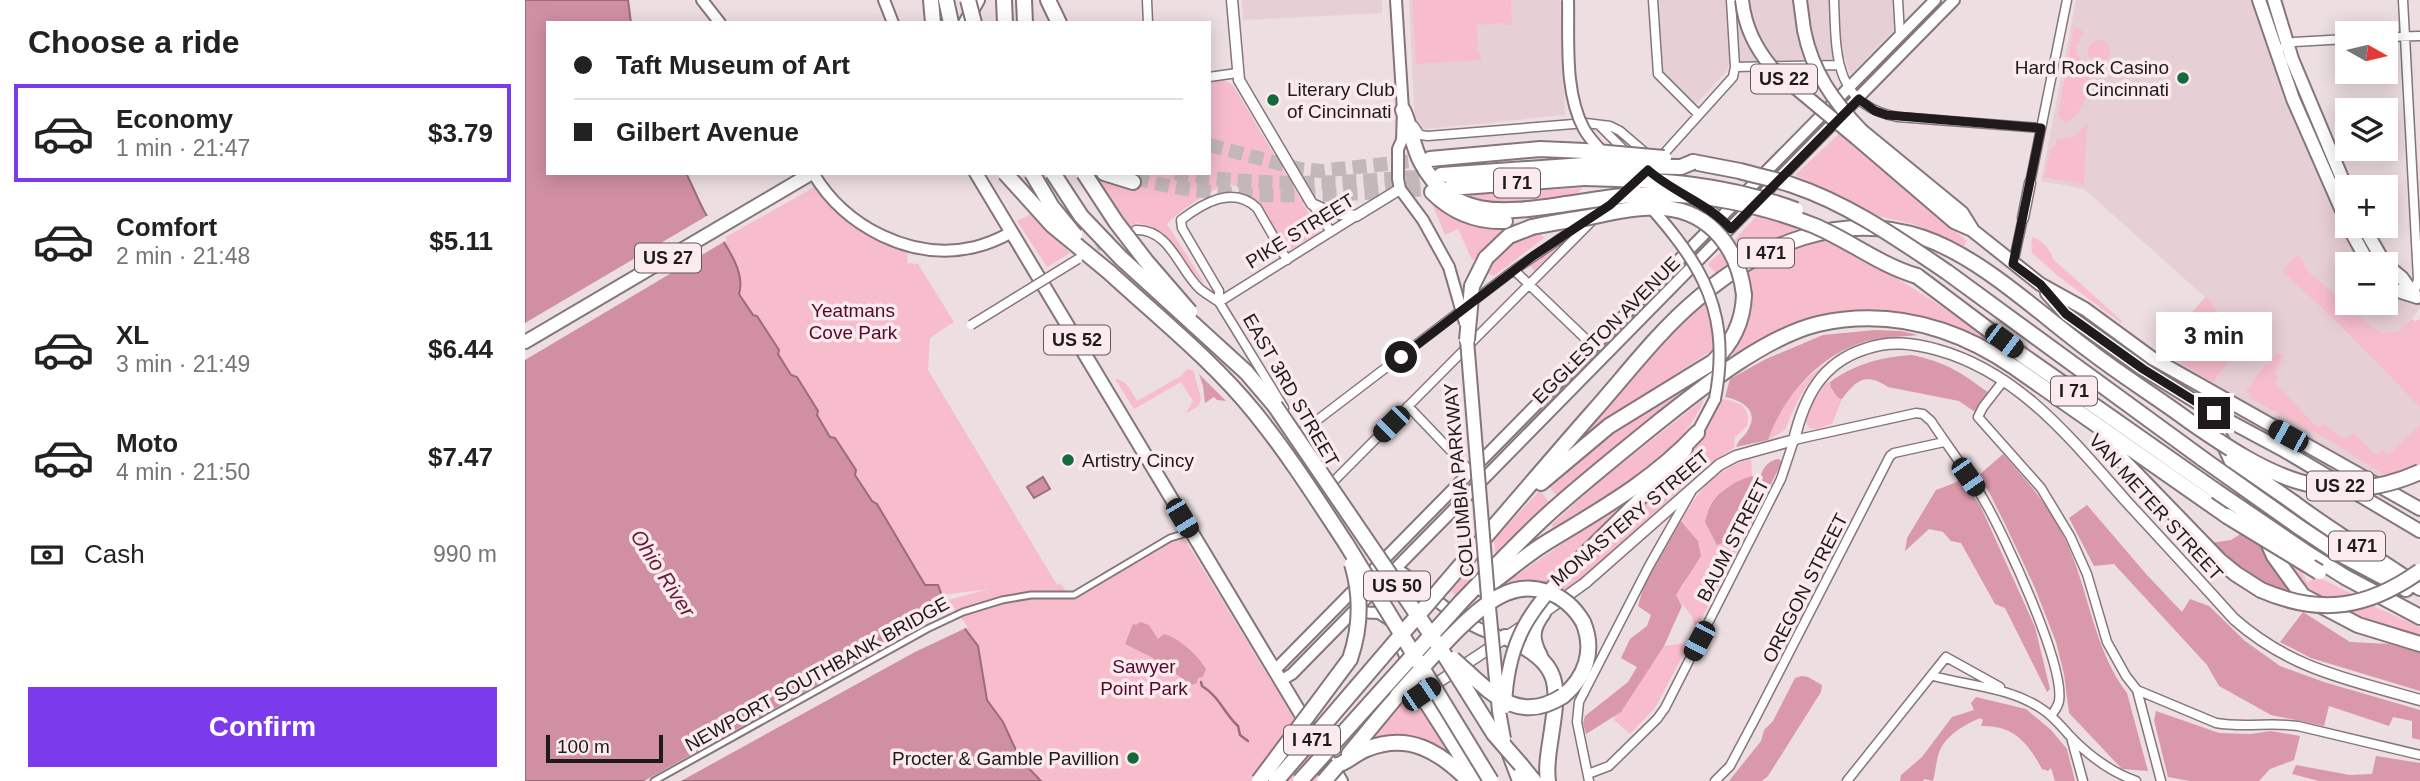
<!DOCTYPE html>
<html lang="en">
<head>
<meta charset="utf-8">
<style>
	:root { --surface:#fff; --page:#f6f6f6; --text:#222; --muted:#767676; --line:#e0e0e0; --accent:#7c3aed }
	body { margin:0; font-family:Arial,sans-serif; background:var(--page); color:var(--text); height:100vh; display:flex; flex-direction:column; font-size:26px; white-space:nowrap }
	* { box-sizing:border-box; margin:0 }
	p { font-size:23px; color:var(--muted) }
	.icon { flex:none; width:38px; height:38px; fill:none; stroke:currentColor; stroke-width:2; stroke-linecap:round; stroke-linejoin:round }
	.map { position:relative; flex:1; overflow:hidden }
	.sheet { display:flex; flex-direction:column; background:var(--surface); width:525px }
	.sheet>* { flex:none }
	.top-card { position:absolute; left:21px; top:21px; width:665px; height:154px; border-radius:0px; box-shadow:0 4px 18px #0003; display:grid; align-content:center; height:154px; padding:0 28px; background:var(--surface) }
	.needle { width:46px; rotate:98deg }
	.fabs { position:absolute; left:1810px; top:21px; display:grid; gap:14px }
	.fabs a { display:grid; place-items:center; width:63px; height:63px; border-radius:0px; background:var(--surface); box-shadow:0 4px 18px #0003; font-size:35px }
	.scale { position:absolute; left:21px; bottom:18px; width:117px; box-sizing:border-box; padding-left:7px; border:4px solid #1f1a1b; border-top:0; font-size:19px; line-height:24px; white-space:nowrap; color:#1f1a1b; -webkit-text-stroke:5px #fbebef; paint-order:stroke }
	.end { position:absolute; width:32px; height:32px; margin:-16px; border:9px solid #1f1a1b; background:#fff; box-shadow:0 0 0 4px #fff }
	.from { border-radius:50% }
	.bubble { position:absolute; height:49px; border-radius:0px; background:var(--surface); box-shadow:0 4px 18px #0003; font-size:23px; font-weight:800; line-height:49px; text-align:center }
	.car { position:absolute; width:21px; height:42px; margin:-21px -10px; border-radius:9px; box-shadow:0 0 5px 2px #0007; background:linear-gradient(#222 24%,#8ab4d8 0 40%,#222 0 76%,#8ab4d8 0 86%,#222 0) }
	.top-card b { display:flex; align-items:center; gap:24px; height:66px; font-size:26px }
	.top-card b+b { border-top:2px solid var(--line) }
	.top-card i { width:18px; height:18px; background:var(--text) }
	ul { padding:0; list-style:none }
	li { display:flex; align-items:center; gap:21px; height:98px; margin:0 14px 10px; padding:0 14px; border:4px solid transparent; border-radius:0px }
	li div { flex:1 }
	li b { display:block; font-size:26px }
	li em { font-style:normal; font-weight:800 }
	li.on { border-color:var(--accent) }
	li>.icon { width:63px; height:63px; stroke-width:1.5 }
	h2 { padding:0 28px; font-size:32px; line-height:84px }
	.pay { display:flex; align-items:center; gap:18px; height:77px; padding:0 28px; font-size:26px }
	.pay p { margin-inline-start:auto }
	.action { display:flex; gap:14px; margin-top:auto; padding:14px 28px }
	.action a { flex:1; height:80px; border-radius:0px; background:var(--accent); color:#fff; font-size:28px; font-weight:800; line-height:80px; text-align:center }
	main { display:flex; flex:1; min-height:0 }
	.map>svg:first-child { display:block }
</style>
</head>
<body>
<main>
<section class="sheet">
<h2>Choose a ride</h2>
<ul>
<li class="on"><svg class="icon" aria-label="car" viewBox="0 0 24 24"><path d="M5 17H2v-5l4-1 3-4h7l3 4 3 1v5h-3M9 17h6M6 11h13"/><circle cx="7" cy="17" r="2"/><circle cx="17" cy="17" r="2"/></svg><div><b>Economy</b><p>1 min · 21:47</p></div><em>$3.79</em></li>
<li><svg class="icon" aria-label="car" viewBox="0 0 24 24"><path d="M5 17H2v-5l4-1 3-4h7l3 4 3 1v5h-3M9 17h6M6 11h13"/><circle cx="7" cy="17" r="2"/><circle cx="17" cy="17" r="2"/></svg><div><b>Comfort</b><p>2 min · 21:48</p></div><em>$5.11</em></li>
<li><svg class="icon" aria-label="car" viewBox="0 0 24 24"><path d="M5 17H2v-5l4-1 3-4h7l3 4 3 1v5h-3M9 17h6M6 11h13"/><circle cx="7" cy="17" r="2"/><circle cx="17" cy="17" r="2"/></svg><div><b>XL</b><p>3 min · 21:49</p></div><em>$6.44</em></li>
<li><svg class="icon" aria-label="car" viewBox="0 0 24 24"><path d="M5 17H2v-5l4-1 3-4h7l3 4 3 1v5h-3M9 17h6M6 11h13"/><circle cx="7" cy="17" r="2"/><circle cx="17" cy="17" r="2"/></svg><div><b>Moto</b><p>4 min · 21:50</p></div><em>$7.47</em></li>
</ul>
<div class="pay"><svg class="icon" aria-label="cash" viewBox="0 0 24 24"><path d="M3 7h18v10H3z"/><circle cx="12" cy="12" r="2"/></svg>Cash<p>990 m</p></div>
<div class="action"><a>Confirm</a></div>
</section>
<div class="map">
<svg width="1895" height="781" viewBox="0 0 1895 781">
	<rect width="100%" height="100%" fill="#eddee1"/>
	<path fill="#e7d0d5" d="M717 0H857V13L718 20Z
		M884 0H1035L1040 115 890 130Z
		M1134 0H1371L1372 27 1326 74 1322 68 1321 58 1204 63 1202 71 1171 104 1138 72Z
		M1551 0H1734L1752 50 1844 264H1822V303H1860V282L1895 299V308L1855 360 1895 401V435L1863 491 1627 358 1680 297 1559 189 1516 181Z"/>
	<path fill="#f7bdcc" d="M887 0H986L987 25 982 26 981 23 952 25 953 53 956 54V60L891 64Z
		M1549 27 1556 30 1559 34C1542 53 1559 59 1564 74 1569 88 1554 118 1541 122L1534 118 1533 114Z
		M1563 51a11 11 0 1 1 22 0a11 11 0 1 1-22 0Z
		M698 80 708 85 795 232 761 252 721 187C714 187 706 184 699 186 683 191 653 212 642 224L680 284C650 263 656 230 611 223V236L574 180 606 189 611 173H684V82Z
		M1562 124 1559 185 1519 177 1525 150 1531 144 1530 140 1549 137Z
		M1314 134 1319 135 1442 241 1438 247 1388 224 1353 216 1270 175Z
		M295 184 315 207 384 246 382 263 393 264 429 322 405 338 403 370 532 585 535 583 547 599 650 536 661 541 807 781H516L495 759 478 722 462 700 453 646 419 601 464 589 417 595 413 585 400 586 352 504 347 501 329 475 331 470 310 438 306 437 292 415V411L272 377 266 375 253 354 254 350 232 316 228 315 214 294 197 239Z
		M1058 188 1049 197 974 207 930 195Z
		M907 199 983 224 1006 222 951 263 950 259 947 260 933 229 920 235 906 201Z
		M1234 213 1277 227 1216 257 1208 242Z
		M506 214 545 253 522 267 492 221Z
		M1011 230 1019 238 969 276 958 271 983 243Z
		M1298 237C1361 270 1420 306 1476 349 1374 293 1307 300 1208 356 1208 323 1231 310 1222 272L1264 249Z
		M1507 237C1516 239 1526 250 1528 259L1597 321 1596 323 1533 276 1508 254 1506 250 1508 247H1506Z
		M1039 241 1010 271 1004 265Z
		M1197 251 1205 264 1190 273 1183 264Z
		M1773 254 1783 271 1847 328 1859 333 1872 332 1887 319 1890 321 1895 319V407L1807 317 1757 271Z
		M1681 297 1686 302 1690 310 1722 336 1690 380 1687 382 1634 349Z
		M1181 301 1187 324 1189 349 1091 414 1036 457 1155 324Z
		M1752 353 1759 356 1749 372 1754 377 1750 383 1792 427 1799 424 1815 437H1823L1829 433 1851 455 1857 450 1863 455 1895 425V466L1865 478 1802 439 1726 399 1725 393 1721 391 1734 372Z
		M1062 359 1061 369 1024 407H1014Z
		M1300 364C1280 384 1270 404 1260 430L1243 440C1254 408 1272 384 1300 364Z
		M1188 368 1187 373 1034 498 1021 483 1054 453Z
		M662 369 668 370 676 398 674 406 661 413 668 401 656 382 609 409 590 379C602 380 607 392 612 401L656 376Z
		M1305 382 1306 388 1313 398 1317 399 1307 424 1291 429 1284 428 1280 420 1285 407 1301 383Z
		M1180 398C1153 462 1086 493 1031 531L1026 525 1076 480Z
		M1196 399C1213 401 1227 407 1222 426L1210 437 1209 448 1180 467 1060 576 1037 593 1031 591 1166 453 1185 425Z
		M1226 459 1227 476 1200 489 1186 502 1180 522 1189 537 1204 540 1212 522 1216 519 1225 525 1171 629 1166 615 1150 595 1159 585 1173 541 1156 521C1171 493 1193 467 1226 459Z
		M1127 482 1019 585 977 589 976 586Z
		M1015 490 1026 505 971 556 969 540Z
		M1758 557 1777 568 1778 574 1783 583 1791 576 1831 596 1796 599 1776 581Z
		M947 566 950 577 931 596 926 591Z
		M1844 604 1895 627V639L1831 619 1813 610Z
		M1166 640 1130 708 1105 734 1089 720 1090 715 1096 711 1139 646 1162 643Z
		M889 689 931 761C905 739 881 735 848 739L854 728Z"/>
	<path fill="#da99aa" d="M1350 330 1376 331 1393 335C1375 337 1357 337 1339 342 1294 355 1258 397 1243 440L1211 447C1214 438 1221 436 1224 428 1234 409 1215 400 1200 397L1205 379 1241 359 1298 335Z
		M1387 355C1423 363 1435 372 1464 393L1450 412 1434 401 1363 387C1341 373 1332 379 1317 399L1313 398 1306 388 1305 382C1330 364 1356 357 1387 355Z
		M674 374 701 401 692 400 689 397 680 403 678 386Z
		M1478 454C1501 480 1524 505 1539 537 1564 587 1567 647 1602 693L1623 771 1597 769 1544 713 1539 674 1531 642 1510 588 1481 526 1463 490 1453 476Z
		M1254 459 1257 462 1225 525 1215 519 1212 522 1204 540 1192 545 1180 522C1182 515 1184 506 1188 501 1196 490 1214 479 1227 476L1231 480 1234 479C1238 469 1242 460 1254 459Z
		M1435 477 1455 505 1510 627 1525 689 1522 692 1480 608 1470 604 1436 543 1426 541 1418 532 1404 529 1380 551 1382 538 1411 490 1432 482Z
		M1562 505 1622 575 1657 612 1665 599 1684 606 1720 641 1755 666 1799 682 1895 710V740L1887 738V721L1868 717 1864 726 1804 706 1799 726 1746 715 1694 686 1682 665 1589 564 1569 566 1544 518Z
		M1156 521 1173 541 1176 556 1151 595 1157 606 1139 646 1096 712 1061 734 1058 723 1060 716 1103 682 1112 667 1096 658 1105 639 1122 626 1126 615 1113 606 1119 585Z
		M1717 533 1736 544 1751 572 1771 596 1725 579 1685 543 1706 540Z
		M1778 612 1825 642 1864 644 1895 653V691L1786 658 1755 642Z
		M615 622 624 625 633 639 639 634C654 638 673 655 681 669L678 677 673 678 672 683 667 685 626 657 600 644 608 624 611 625Z
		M1277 676 1283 677 1297 685 1296 692 1243 776 1237 781H1204L1236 741 1239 730 1248 721 1270 678Z
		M1451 697 1501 709 1526 730 1542 749 1550 781H1530L1526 768 1523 771 1517 769C1503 743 1489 725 1456 726L1458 720 1455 718C1441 724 1423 734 1416 748 1411 757 1411 771 1408 781L1399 779 1398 781H1375L1376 775 1397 757 1427 717 1449 710 1446 703Z
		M1631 711 1694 733 1725 734 1746 731 1775 736 1769 760 1745 769 1734 781H1665L1643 777 1629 720Z
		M1851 756 1895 763V781H1794L1767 774 1771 765 1825 775 1847 774Z"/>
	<path fill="#d090a2" stroke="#9b6d7a" stroke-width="2" d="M0 0H103L106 23H23V173H161C167 185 172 197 178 209 189 231 223 267 214 294L228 315 232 316 254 350 253 354 266 375 272 377 293 411 292 415 305 437 310 438 331 470 330 475 347 501 352 504 400 585H413L419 601 453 646 462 700 478 722 495 759 516 781H0Z
		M518 477 525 489 509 498 502 487Z"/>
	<path fill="#eddee1" d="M185 214 202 240 0 360V323Z
		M428 607 443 627 390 652 156 781H119L354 650 353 647Z"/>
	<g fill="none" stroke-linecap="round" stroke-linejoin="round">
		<path stroke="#9b6d7a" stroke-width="2.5" d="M676 682 677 686C695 697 700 715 713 726L715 735 723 741"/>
		<path stroke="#c4b7b9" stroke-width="8" stroke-dasharray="8 4" stroke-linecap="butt" d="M561 253 602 231"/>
		<path stroke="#c4b7b9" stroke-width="14" stroke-dasharray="14 7" stroke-linecap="butt" d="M684 145 775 169 796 171 905 159
			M650 173C743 188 821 183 914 175
			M610 178C705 205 820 194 918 188"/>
		<defs>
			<path id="pedestrian" d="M129 781 402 629 438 612 477 600 506 595H549L645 538 665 532"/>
			<path id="minor" d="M622 0 623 23
				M1128 0 1133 74 1173 114
				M1309 0C1311 52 1308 106 1373 117L1516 128
				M1373 0 1375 35
				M1878 0 1893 279 1889 295
				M1860 37 1895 36
				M1759 47 1769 42 1822 39
				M1210 67 1312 65
				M684 77 712 73
				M889 126 895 135 903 136 1061 123 1085 126 1095 131 1123 155
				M1075 126 1102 153
				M1135 158 1208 77 1210 67 1206 0
				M1505 183 1542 0
				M1167 199 1189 212 1206 228
				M788 205 806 232
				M611 230C645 229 654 270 675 289 681 294 688 298 694 302
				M1488 264 1498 218
				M989 270 1068 346
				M694 302 831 216
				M1479 380 1458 407 1453 417 1516 488 1545 536 1562 574 1582 642 1601 676 1612 690 1636 781
				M883 406 946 472
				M759 408 694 302V291L657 228 656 220C678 203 708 185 732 208L762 260
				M774 434 989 270 1061 221
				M802 488 1069 219
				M1408 676C1445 686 1484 687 1517 709 1528 716 1535 725 1544 735 1562 754 1586 772 1611 781
				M1612 690 1691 723C1718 728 1746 722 1773 726L1895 755
				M1546 737 1558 781
				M1063 774 1084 766 1132 719 1140 708 1256 479 1269 440 1391 413 1398 414 1406 421C1424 448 1444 474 1460 502 1480 537 1540 665 1534 701 1533 707 1529 711 1526 716
				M1064 781 1052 722 1054 702 1124 566 1166 492
				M1190 781 1205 766 1231 717 1365 456 1369 453 1419 442
				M1322 781 1421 657 1475 687"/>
			<path id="tertiary" d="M707 0 714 80 787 204 807 213 831 216 875 189
				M1498 218 1505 183
				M1014 616 1060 583 1194 465 1211 456 1269 440C1279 398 1296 363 1340 349 1365 340 1388 343 1413 350 1495 373 1547 440 1601 501 1637 540 1673 579 1709 619 1767 670 1823 679 1895 700
				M903 689 1001 624"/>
			<path id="secondary" d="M177 0 195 23
				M359 0 368 23
				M871 0 878 110 877 140 873 149V179L875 189 898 220 924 267
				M288 173C320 227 387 262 450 247 462 244 474 239 485 233
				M1172 433 1190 399
				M866 569C879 570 887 581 897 589 920 607 943 628 972 635
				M828 612 854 613 865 620
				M872 637 896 694
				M749 671 1410 0
				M755 681 767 674 1429 0"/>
			<path id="primary" d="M1275 0 1279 30
				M1734 0 1768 99 1822 222
				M1749 0 1767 59 1822 190
				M440 23 453 0
				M1337 131 1437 213 1447 229
				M1331 138 1429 222 1447 230 1515 284 1560 309 1627 358 1895 509
				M451 173 816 781
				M1823 226 1844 264
				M1838 226 1860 264 1877 278 1889 295
				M1860 282 1870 290 1892 297
				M1522 293 1541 314 1618 369 1689 413 1760 451 1895 531
				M0 342 287 173"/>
			<path id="trunk" d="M1049 564 1152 462 1161 449
				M983 752 994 781"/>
			<path id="motorway" d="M406 0 408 23
				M421 0 426 23
				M479 0 480 23
				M499 0 500 23
				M523 0 534 23
				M878 110C886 127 887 145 896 162 928 223 984 212 1041 204
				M905 159 1015 149 1060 151
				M1168 162 1215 171
				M579 173 608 182
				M916 175 1059 165
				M925 188 1059 178
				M907 192C927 212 951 222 980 221
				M961 258 984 236 1007 227
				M584 272C633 317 688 361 730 413 764 455 793 501 822 545
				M1422 272 1678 459
				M1392 276 1497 355 1691 491
				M721 372 750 406
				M1689 413V428L1701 448 1749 556 1778 596 1833 625 1895 644
				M1576 438 1695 561 1711 574 1736 590
				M1016 483 1084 426 1188 362C1207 343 1218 323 1219 295
				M1769 503C1810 534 1854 559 1895 588
				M1774 527 1813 553 1881 589
				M1785 555 1820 577 1895 617
				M918 586C968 528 1017 470 1067 413 1101 375 1132 333 1171 300 1234 245 1316 209 1399 238 1457 258 1516 315 1565 351 1597 376 1632 397 1664 421
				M958 589C979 575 998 557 1019 544 1073 511 1129 480 1172 433
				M936 602C967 570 997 537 1030 508 1064 478 1100 449 1136 420 1179 386 1240 337 1293 324 1365 308 1430 327 1489 367L1702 516
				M980 637C1039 665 1034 683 1025 743 1023 756 1021 768 1023 781
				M1015 656C1006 639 1006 629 1018 613
				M896 694 950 778
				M1038 696C1061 677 1070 650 1058 622
				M824 754 872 696
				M813 765C824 761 831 753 842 749 884 732 915 752 944 781
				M996 765 1009 781"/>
		</defs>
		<use href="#pedestrian" stroke="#84767a" stroke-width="9"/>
		<use href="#minor" stroke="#84767a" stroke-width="11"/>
		<use href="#tertiary" stroke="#84767a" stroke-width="13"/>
		<use href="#secondary" stroke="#84767a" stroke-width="14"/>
		<use href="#primary" stroke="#84767a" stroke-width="16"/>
		<use href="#trunk" stroke="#84767a" stroke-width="16"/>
		<use href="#motorway" stroke="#84767a" stroke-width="18"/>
		<use href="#pedestrian" stroke="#fff" stroke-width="5"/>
		<use href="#minor" stroke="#fff" stroke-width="8"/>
		<use href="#tertiary" stroke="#fff" stroke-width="10"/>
		<use href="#secondary" stroke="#fff" stroke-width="10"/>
		<use href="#primary" stroke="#fff" stroke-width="12"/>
		<use href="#trunk" stroke="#fff" stroke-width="12"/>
		<use href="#motorway" stroke="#fff" stroke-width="14"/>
		<defs>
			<path id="minor-bridge" d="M446 325 553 259"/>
			<path id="secondary-bridge" d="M1043 0C1044 41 1039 92 1059 129 1064 138 1072 146 1079 154
				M1099 177C1163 249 1210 296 1190 399
				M924 267 940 323"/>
			<path id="primary-bridge" d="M1217 0C1220 27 1230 47 1247 68L1331 138
				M1279 30C1287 71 1308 101 1337 131"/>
			<path id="trunk-bridge" d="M942 340 963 597 974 711 979 739
				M980 707C982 641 1004 610 1049 564"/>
			<path id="motorway-bridge" d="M443 0 449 23
				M1060 151 1139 158
				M1059 165 1156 167 1168 162
				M1215 171C1232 176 1250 179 1267 185 1324 204 1373 239 1422 272
				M480 173 527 225 584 272
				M507 173 527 207 550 235
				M528 173 556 216 596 258 721 372
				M559 173 591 222 621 261 665 312
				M1059 178C1136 180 1198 183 1271 210
				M1041 204C1064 201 1087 196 1111 195 1170 191 1235 204 1290 226 1325 241 1355 265 1392 276
				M1007 227C1026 223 1045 220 1065 217 1089 212 1114 206 1139 208 1187 212 1214 251 1219 295
				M942 340 947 286 961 258
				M750 406 915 648 969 734 996 765
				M1664 421C1739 473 1803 513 1895 472
				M1678 459 1774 527
				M1707 460 1769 503
				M1691 491 1785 555
				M1702 516 1794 572
				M822 545 966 781
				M1736 590C1796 616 1843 608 1895 571
				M928 659C962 688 990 727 1038 696
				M872 696C898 668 942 613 975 596 1007 579 1041 593 1058 622
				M734 781 825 659C836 627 837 597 827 564
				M751 781 918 586
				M775 781 936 602
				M799 781 813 765"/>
		</defs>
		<use href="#minor-bridge" stroke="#84767a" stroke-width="11" stroke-linecap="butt"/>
		<use href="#secondary-bridge" stroke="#84767a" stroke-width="14" stroke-linecap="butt"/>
		<use href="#primary-bridge" stroke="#84767a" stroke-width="16" stroke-linecap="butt"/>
		<use href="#trunk-bridge" stroke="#84767a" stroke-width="16" stroke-linecap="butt"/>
		<use href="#motorway-bridge" stroke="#84767a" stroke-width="18" stroke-linecap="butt"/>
		<use href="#minor-bridge" stroke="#fff" stroke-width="8"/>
		<use href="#secondary-bridge" stroke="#fff" stroke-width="10"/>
		<use href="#primary-bridge" stroke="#fff" stroke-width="12"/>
		<use href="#trunk-bridge" stroke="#fff" stroke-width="12"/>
		<use href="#motorway-bridge" stroke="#fff" stroke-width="14"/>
	</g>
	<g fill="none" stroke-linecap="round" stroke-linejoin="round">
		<path stroke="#1f1a1b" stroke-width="9" d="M876 357 1008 256 1085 205 1123 170C1149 193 1183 203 1206 229L1334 99 1350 111 1362 115 1516 128 1488 264 1515 284 1541 314 1618 369 1689 413"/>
	</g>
	<g fill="#15693a" stroke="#fbebef" stroke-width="2.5">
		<circle cx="1658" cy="78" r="7"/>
		<circle cx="748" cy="100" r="7"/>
		<circle cx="543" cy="460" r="7"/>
		<circle cx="608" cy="758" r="7"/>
	</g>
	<g text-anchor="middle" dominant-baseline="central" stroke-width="7" stroke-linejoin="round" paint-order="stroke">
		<g fill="#fbebef" stroke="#61595b" stroke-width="2">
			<rect x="1226" y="64.5" width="66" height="29" rx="5"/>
			<rect x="969" y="168.5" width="46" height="29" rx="5"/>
			<rect x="1213" y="238.5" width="56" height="29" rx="5"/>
			<rect x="110" y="243.5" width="66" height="29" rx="5"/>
			<rect x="519" y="325.5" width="66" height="29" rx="5"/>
			<rect x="1526" y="376.5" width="46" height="29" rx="5"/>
			<rect x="1782" y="471.5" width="66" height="29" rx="5"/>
			<rect x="1804" y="531.5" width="56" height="29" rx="5"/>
			<rect x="839" y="571.5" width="66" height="29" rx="5"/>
			<rect x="759" y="725.5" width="56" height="29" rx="5"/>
		</g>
		<g font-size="18" font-weight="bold" fill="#1f1a1b">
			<text x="1259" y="79">US 22</text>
			<text x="992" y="183">I 71</text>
			<text x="1241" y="253">I 471</text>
			<text x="143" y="258">US 27</text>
			<text x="552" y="340">US 52</text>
			<text x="1549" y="391">I 71</text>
			<text x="1815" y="486">US 22</text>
			<text x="1832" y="546">I 471</text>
			<text x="872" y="586">US 50</text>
			<text x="787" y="740">I 471</text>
		</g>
		<g font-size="19" fill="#1f1a1b" stroke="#fbebef" text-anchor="end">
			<text x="1644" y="67">Hard Rock Casino<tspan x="1644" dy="22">Cincinnati</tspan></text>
			<text x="762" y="89" text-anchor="start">Literary Club<tspan x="762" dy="22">of Cincinnati</tspan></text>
			<text x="557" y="460" text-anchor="start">Artistry Cincy</text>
			<text x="594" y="758">Procter &amp; Gamble Pavillion</text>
		</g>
		<g font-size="19" fill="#1f1a1b" stroke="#fbebef">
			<text transform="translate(775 231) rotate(-32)">PIKE STREET</text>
			<text transform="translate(1081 330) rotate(-45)">EGGLESTON AVENUE</text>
			<text transform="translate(766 390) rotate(60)">EAST 3RD STREET</text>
			<text transform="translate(934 480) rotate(-95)">COLUMBIA PARKWAY</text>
			<text transform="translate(1631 507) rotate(48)">VAN METER STREET</text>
			<text transform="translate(1105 518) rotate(-40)">MONASTERY STREET</text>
			<text transform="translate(1208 540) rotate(-63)">BAUM STREET</text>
			<text transform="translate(1280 588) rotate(-63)">OREGON STREET</text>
			<text transform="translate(292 674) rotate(-29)">NEWPORT SOUTHBANK BRIDGE</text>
		</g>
		<g font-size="19" fill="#56082a" stroke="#fbebef">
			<text x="328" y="310">Yeatmans<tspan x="328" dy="22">Cove Park</tspan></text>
			<text x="619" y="666">Sawyer<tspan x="619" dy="22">Point Park</tspan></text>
		</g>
		<g font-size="21" font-style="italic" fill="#671b38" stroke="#fbebef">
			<text transform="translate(138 573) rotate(57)">Ohio River</text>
		</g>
	</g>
</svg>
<div class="fabs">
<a><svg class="needle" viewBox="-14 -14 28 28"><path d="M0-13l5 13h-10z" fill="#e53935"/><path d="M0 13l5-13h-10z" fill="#767676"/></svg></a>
<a><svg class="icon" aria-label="layers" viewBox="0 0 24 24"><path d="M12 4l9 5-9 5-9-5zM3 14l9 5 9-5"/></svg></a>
<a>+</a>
<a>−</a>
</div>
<div class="scale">100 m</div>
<i class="end from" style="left:876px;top:357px"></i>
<i class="end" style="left:1689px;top:413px"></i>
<div class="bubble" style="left:1631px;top:312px;width:116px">3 min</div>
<i class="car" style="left:1479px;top:341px;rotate:127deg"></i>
<i class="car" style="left:866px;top:424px;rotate:225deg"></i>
<i class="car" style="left:1763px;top:436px;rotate:299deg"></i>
<i class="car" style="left:1443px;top:477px;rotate:145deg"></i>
<i class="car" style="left:657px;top:518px;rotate:149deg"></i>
<i class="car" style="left:1174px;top:641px;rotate:208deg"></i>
<i class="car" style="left:896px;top:694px;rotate:56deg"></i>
<div class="top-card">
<b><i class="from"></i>Taft Museum of Art</b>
<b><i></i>Gilbert Avenue</b>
</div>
</div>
</main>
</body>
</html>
